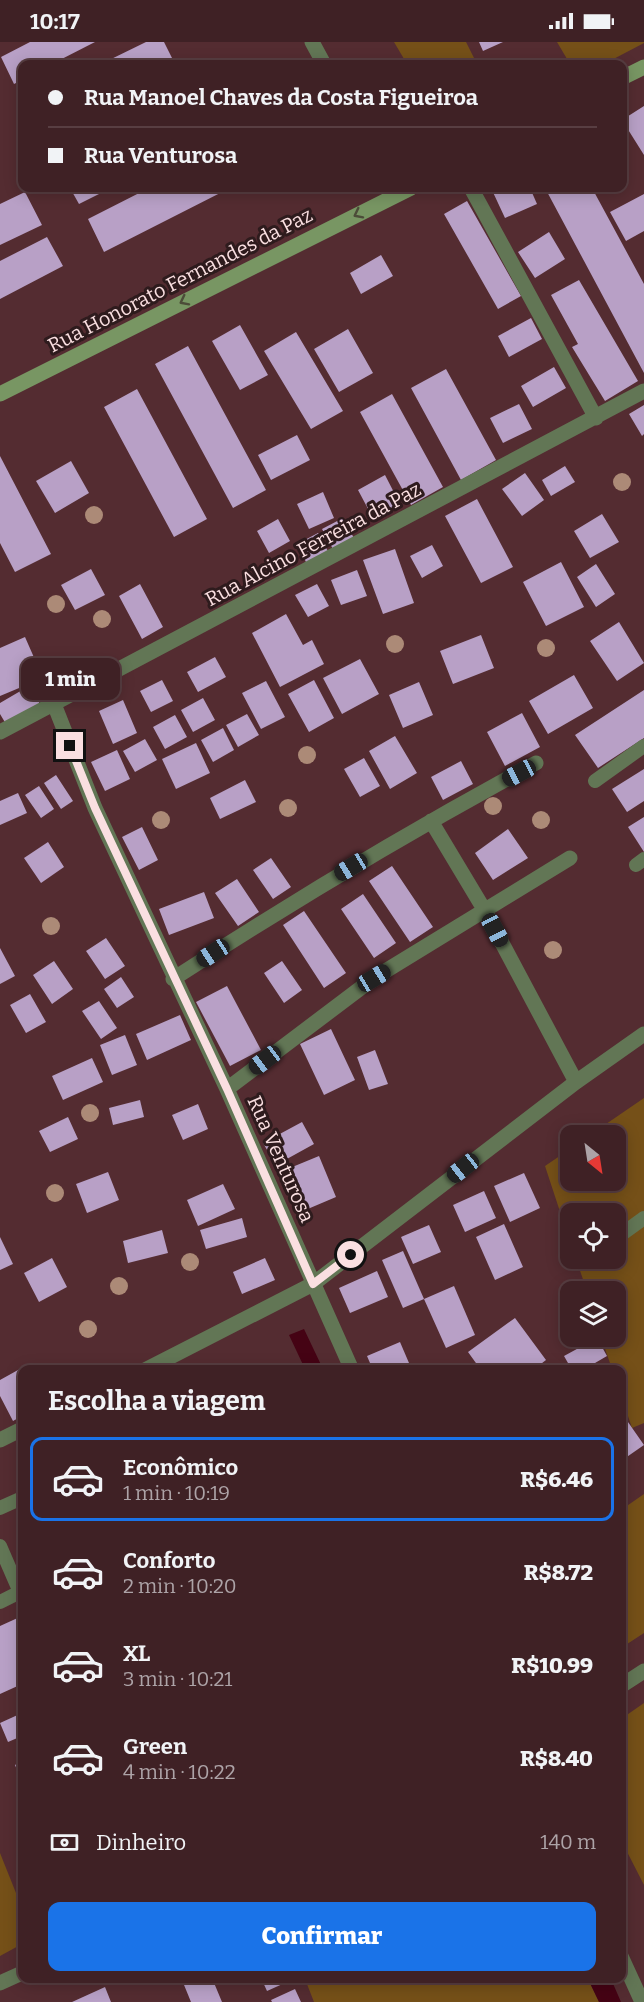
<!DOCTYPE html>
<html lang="pt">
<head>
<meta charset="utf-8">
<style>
	:root { --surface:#3f2125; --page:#4a2e32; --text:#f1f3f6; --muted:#ada3a7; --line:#583e42; --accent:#1a73e8 }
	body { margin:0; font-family:Bitter,serif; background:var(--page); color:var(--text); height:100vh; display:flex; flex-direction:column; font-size:22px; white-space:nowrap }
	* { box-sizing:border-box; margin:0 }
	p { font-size:20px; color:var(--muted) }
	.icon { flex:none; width:33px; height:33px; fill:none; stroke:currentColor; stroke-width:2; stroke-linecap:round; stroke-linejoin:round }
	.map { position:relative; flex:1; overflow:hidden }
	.sheet { position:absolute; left:18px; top:1323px; width:608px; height:618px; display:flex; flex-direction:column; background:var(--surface); border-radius:12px; box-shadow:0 3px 15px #0003,0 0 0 2px var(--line) }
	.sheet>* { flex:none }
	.banner { position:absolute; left:18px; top:18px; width:609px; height:132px; border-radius:12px; box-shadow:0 3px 15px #0003,0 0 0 2px var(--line); display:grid; align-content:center; height:132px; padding:0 30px; background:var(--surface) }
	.needle { width:39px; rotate:150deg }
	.fabs { position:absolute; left:560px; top:1083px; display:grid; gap:12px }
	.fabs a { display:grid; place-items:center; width:66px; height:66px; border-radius:12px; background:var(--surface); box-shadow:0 3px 15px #0003,0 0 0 2px var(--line); font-size:30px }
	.end { position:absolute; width:27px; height:27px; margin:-14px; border:8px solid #fadfe1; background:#111; box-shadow:0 0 0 3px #111 }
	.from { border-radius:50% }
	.bubble { position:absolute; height:42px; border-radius:12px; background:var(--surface); box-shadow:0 3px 15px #0003,0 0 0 2px var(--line); font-size:20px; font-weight:800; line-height:42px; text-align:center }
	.car { position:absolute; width:18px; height:36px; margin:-18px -9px; border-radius:8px; box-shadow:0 0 4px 2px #0007; background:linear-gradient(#222 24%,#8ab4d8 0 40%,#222 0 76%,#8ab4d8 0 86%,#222 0) }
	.banner b { display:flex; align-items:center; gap:21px; height:57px; font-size:22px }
	.banner b+b { border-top:2px solid var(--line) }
	.banner i { width:15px; height:15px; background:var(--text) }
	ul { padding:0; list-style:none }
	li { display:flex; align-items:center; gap:18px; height:84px; margin:0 12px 9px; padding:0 18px; border:3px solid transparent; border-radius:12px }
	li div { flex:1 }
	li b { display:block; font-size:22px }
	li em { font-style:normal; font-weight:800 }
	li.selected { border-color:var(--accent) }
	li>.icon { width:54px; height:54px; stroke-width:1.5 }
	h2 { padding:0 30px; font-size:27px; line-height:72px }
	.pay { display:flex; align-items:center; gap:15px; height:66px; padding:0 30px; font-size:22px }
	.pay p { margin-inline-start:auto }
	.button { display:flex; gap:12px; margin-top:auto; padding:12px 30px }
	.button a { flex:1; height:69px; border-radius:12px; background:var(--accent); color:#fff; font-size:24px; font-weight:800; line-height:69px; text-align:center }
	.status { display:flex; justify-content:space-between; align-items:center; height:42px; padding:0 30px; background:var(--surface); direction:ltr }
	.status svg { height:16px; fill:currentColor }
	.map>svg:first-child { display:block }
</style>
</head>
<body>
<div class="status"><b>10:17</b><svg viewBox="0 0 49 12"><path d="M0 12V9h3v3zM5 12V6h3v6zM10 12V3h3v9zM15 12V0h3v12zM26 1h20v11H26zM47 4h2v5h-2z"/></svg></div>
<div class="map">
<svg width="644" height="1960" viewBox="0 0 644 1960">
	<rect width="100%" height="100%" fill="#542c31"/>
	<path fill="#755018" d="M394 0H466L477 22H407Z
		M557 0H644V1L604 22H570Z
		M644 1056V1381L632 1386 621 1353V1328L612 1327 601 1295 615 1294V1250L587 1249 576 1217 615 1216V1172H570V1200L545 1124 570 1107V1138H615V1094L590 1093Z
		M644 1452V1591L621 1606V1468Z
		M644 1661V1843L621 1798V1677Z
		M0 1811 22 1866V1902L0 1914Z
		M305 1937H588L599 1960H314Z"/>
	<path fill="#450314" d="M304 1287 323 1327H305L289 1293Z
		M588 1937H611L621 1960H599Z"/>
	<path fill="#b8a0c6" d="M30 0H95L52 22H22V38L14 42 1 15Z
		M146 0H164L175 22H101Z
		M479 0H503L483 9Z
		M644 64V113L622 78Z
		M70 146H111L79 162Z
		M149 146H230L104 210 88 177Z
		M491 146H530L537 162 505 176Z
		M545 146H592L644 242V331Z
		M25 150 42 183 0 203V162Z
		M644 152V189L626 199 610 170Z
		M467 159 521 254 498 267 444 172Z
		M549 190 565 217 535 236 518 210Z
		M47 195 63 224 0 257V219Z
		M381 213 393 234 361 252 350 231Z
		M579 238 638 339 605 359 572 305 578 302 551 253Z
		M531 276 542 297 509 315 498 294Z
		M240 283 268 333 240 348 212 299Z
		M348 287 373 331 339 350 314 307Z
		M296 290 343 369 311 387 264 309Z
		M188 304 266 448 233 466 155 322Z
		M554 325 566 346 533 365 521 344Z
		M446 327 496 418 461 438 411 346Z
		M137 347 207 477 174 495 104 365Z
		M392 352 443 445 411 463 360 370Z
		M519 362 532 387 503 401 490 376Z
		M644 363V392L642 394 629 372Z
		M297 393 310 418 271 438 258 413Z
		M0 414 51 512 15 530 0 501Z
		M71 419 89 451 55 471 36 439Z
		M565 424 575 440 551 454 542 438Z
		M525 431 544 458 522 474 502 447Z
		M385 433 401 464 374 478 358 448Z
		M323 450 334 476 309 487 297 462Z
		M477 457 513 525 481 541 445 474Z
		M602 472 619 500 590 516 574 489Z
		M343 476 355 498 334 509 322 487Z
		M278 477 290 499 269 511 257 489Z
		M318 491 329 511 307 522 297 502Z
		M432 503 443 524 422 536 410 514Z
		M395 507 414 561 383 572 363 518Z
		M561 520 584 565 546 584 523 540Z
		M596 522 615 552 596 565 577 535Z
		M91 527 105 553 75 568 61 543Z
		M357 528 367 554 341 563 331 538Z
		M140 542 163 585 142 597 119 554Z
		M317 542 329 564 308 575 295 553Z
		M286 572 303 603 312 598 324 622 280 645 252 591Z
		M619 580 644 621 617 639 590 599Z
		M481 593 494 626 453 642 440 609Z
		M25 595 43 636 0 654V606Z
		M215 615 226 635 198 650 187 630Z
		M360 617 379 652 342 672 323 636Z
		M574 633 593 666 548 692 529 659Z
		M162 638 173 659 151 670 140 649Z
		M314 638 334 676 309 690 288 652Z
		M266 639 285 675 261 687 242 651Z
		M419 640 433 673 403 686 389 653Z
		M29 644 40 662 6 682 0 672V661Z
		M644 648V696L598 726 575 693Z
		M203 656 215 678 193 690 181 668Z
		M123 658 137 691 113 702 99 669Z
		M522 671 540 705 505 724 487 690Z
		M247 672 259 693 238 705 226 683Z
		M175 673 187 695 165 707 153 685Z
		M223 686 234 708 213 720 201 698Z
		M395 694 417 731 390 747 369 709Z
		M145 697 157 718 135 730 123 709Z
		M196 701 210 731 176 747 162 717Z
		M117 708 130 737 105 749 91 720Z
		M364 716 380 744 360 755 344 727Z
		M461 719 473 742 443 758 431 735Z
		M644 727V759L627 770 612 747Z
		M56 733 73 759 61 767 44 741Z
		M245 738 256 760 220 777 210 756Z
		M39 744 54 767 41 776 25 753Z
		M18 751 27 771 0 783V759Z
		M644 775V810L628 785Z
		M142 785 158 818 139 828 122 795Z
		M508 787 528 816 493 838 475 811Z
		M48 800 64 825 41 841 24 816Z
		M271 816 291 845 273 857 253 828Z
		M392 824 433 885 410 900 369 839Z
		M237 837 259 870 238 884 215 851Z
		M204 850 214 876 169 893 159 867Z
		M363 852 396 901 374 916 341 867Z
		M304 869 346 931 324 946 283 883Z
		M106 896 125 924 105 937 86 909Z
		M0 906 15 934 0 942Z
		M54 919 73 947 52 962 33 933Z
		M282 919 302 948 284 961 264 931Z
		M121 935 134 955 117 966 104 947Z
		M227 944 261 1008 230 1024 196 960Z
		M30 952 46 980 26 991 10 963Z
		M99 959 117 986 101 997 82 969Z
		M180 973 191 998 147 1018 136 992Z
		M331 987 355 1038 324 1053 300 1002Z
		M125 993 137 1023 112 1033 100 1003Z
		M375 1008 388 1042 369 1048 357 1015Z
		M92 1016 103 1040 63 1058 52 1034Z
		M140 1058 144 1075 113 1083 109 1066Z
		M198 1062 208 1087 183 1098 172 1073Z
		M68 1075 78 1097 50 1110 39 1089Z
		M302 1080 314 1102 276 1123 263 1101Z
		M319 1114 336 1155 303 1169 285 1128Z
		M108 1130 119 1158 87 1171 76 1142Z
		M524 1131 540 1166 510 1180 494 1144Z
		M223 1142 235 1167 198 1184 187 1158Z
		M484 1149 496 1176 465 1190 453 1163Z
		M242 1176 247 1195 206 1207 200 1188Z
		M504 1182 523 1225 495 1238 476 1195Z
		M429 1183 441 1210 413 1222 401 1195Z
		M162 1188 168 1211 128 1221 123 1199Z
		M0 1195 13 1222 0 1228Z
		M403 1209 424 1257 403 1266 382 1218Z
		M52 1216 67 1245 39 1260 24 1231Z
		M265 1216 275 1238 242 1252 233 1230Z
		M377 1229 388 1255 350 1271 339 1246Z
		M454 1244 475 1293 446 1306 424 1257Z
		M515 1276 546 1318 533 1328H481L468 1310Z
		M597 1296 607 1314 583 1328H572L564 1314Z
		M400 1300 412 1328H373L367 1314Z
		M27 1323 29 1328H22V1374L13 1379 0 1354V1338Z
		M621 1370 644 1403 621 1419Z
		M22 1574V1642L0 1652V1584Z
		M22 1671V1694L8 1700 0 1681Z
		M22 1719V1740L15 1723Z
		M186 1936H212L222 1960H191L182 1938Z
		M261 1936H296L267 1949Z
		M105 1945 111 1960H72Z
		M295 1947 301 1960H272L271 1958Z"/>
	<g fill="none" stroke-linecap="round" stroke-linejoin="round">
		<path stroke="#627655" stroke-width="14" d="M595 739 644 704
			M636 823 644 817
			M615 1197 644 1176
			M0 1466 22 1456
			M0 1504 19 1548 16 1552 0 1560"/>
		<path stroke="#627655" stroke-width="15" d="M312 0 324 22
			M471 146 596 376
			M54 662 95 766 227 1047 352 1328
			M0 690 644 349
			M431 779 485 869 576 1040
			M173 937C292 860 412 788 536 721
			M227 1047 374 936 570 816
			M145 1328 313 1242 576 1040 644 992
			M0 1398 22 1387
			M621 1644 644 1629
			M621 1914 642 1960
			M0 1941 22 1931"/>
		<path stroke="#789663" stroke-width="15" d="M622 36 644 25
			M0 352 411 146"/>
	</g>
	<g fill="#ac8a77">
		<circle cx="622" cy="440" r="9"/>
		<circle cx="94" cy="473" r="9"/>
		<circle cx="56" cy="562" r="9"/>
		<circle cx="102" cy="577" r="9"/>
		<circle cx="395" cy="602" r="9"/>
		<circle cx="546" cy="606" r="9"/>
		<circle cx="307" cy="713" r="9"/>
		<circle cx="493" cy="764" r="9"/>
		<circle cx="288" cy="766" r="9"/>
		<circle cx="161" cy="778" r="9"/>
		<circle cx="541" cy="778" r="9"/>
		<circle cx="51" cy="884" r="9"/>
		<circle cx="553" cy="908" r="9"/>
		<circle cx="90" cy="1071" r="9"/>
		<circle cx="55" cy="1151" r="9"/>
		<circle cx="190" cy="1220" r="9"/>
		<circle cx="119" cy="1244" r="9"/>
		<circle cx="88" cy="1287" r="9"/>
	</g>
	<defs><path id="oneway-chevron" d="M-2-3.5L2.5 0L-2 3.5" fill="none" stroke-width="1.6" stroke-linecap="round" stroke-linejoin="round" transform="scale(1.5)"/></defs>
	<g stroke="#4c4c39">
		<use href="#oneway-chevron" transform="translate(358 172) rotate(153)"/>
		<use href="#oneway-chevron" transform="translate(184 259) rotate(153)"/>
	</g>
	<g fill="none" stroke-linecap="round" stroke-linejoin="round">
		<path stroke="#fadfe1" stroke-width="8" d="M70 704 95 766 227 1047 313 1242 351 1213"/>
	</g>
	<g text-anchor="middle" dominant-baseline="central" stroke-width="6" stroke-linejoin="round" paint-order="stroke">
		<g font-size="20" fill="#fadfe1" stroke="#2e1b1d">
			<text transform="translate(180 238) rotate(-27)">Rua Honorato Fernandes da Paz</text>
			<text transform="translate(313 502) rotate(-28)">Rua Alcino Ferreira da Paz</text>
			<text transform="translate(281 1117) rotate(66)">Rua Venturosa</text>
		</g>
	</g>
</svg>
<div class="fabs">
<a><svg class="needle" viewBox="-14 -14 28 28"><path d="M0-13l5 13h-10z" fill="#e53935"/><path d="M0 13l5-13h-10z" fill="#ada3a7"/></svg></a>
<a><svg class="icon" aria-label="locate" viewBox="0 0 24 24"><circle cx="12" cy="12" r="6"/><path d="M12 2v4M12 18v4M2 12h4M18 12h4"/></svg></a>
<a><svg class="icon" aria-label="layers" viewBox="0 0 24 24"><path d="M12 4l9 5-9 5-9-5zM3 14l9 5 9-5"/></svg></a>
</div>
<i class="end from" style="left:351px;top:1213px"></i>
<i class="end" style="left:70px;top:704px"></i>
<div class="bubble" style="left:21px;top:616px;width:99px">1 min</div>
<i class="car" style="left:519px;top:731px;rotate:242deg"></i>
<i class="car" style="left:351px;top:825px;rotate:239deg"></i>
<i class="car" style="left:495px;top:888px;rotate:152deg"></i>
<i class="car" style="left:213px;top:911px;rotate:237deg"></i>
<i class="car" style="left:374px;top:936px;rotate:59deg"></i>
<i class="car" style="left:265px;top:1018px;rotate:233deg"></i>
<i class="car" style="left:463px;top:1126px;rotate:232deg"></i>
<div class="banner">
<b><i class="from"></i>Rua Manoel Chaves da Costa Figueiroa</b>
<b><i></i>Rua Venturosa</b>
</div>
<section class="sheet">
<h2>Escolha a viagem</h2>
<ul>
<li class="selected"><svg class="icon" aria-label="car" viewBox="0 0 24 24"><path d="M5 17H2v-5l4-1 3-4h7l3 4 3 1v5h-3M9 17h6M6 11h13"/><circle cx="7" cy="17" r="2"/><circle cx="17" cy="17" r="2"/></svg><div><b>Econômico</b><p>1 min · 10:19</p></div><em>R$6.46</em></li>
<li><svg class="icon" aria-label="car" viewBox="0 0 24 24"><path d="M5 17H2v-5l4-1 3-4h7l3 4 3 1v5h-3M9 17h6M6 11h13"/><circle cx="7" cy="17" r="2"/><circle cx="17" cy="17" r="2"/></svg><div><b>Conforto</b><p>2 min · 10:20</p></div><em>R$8.72</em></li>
<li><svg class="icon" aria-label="car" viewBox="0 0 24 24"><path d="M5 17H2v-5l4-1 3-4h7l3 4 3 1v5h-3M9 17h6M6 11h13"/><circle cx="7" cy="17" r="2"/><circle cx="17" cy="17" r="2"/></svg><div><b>XL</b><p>3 min · 10:21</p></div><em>R$10.99</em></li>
<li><svg class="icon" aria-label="car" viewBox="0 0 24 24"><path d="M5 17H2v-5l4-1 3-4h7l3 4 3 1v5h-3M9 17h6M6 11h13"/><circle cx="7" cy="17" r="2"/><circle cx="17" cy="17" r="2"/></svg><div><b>Green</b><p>4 min · 10:22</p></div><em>R$8.40</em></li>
</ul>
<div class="pay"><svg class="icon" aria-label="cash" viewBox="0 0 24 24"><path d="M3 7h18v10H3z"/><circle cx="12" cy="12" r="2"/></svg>Dinheiro<p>140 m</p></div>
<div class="button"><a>Confirmar</a></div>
</section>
</div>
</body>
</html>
